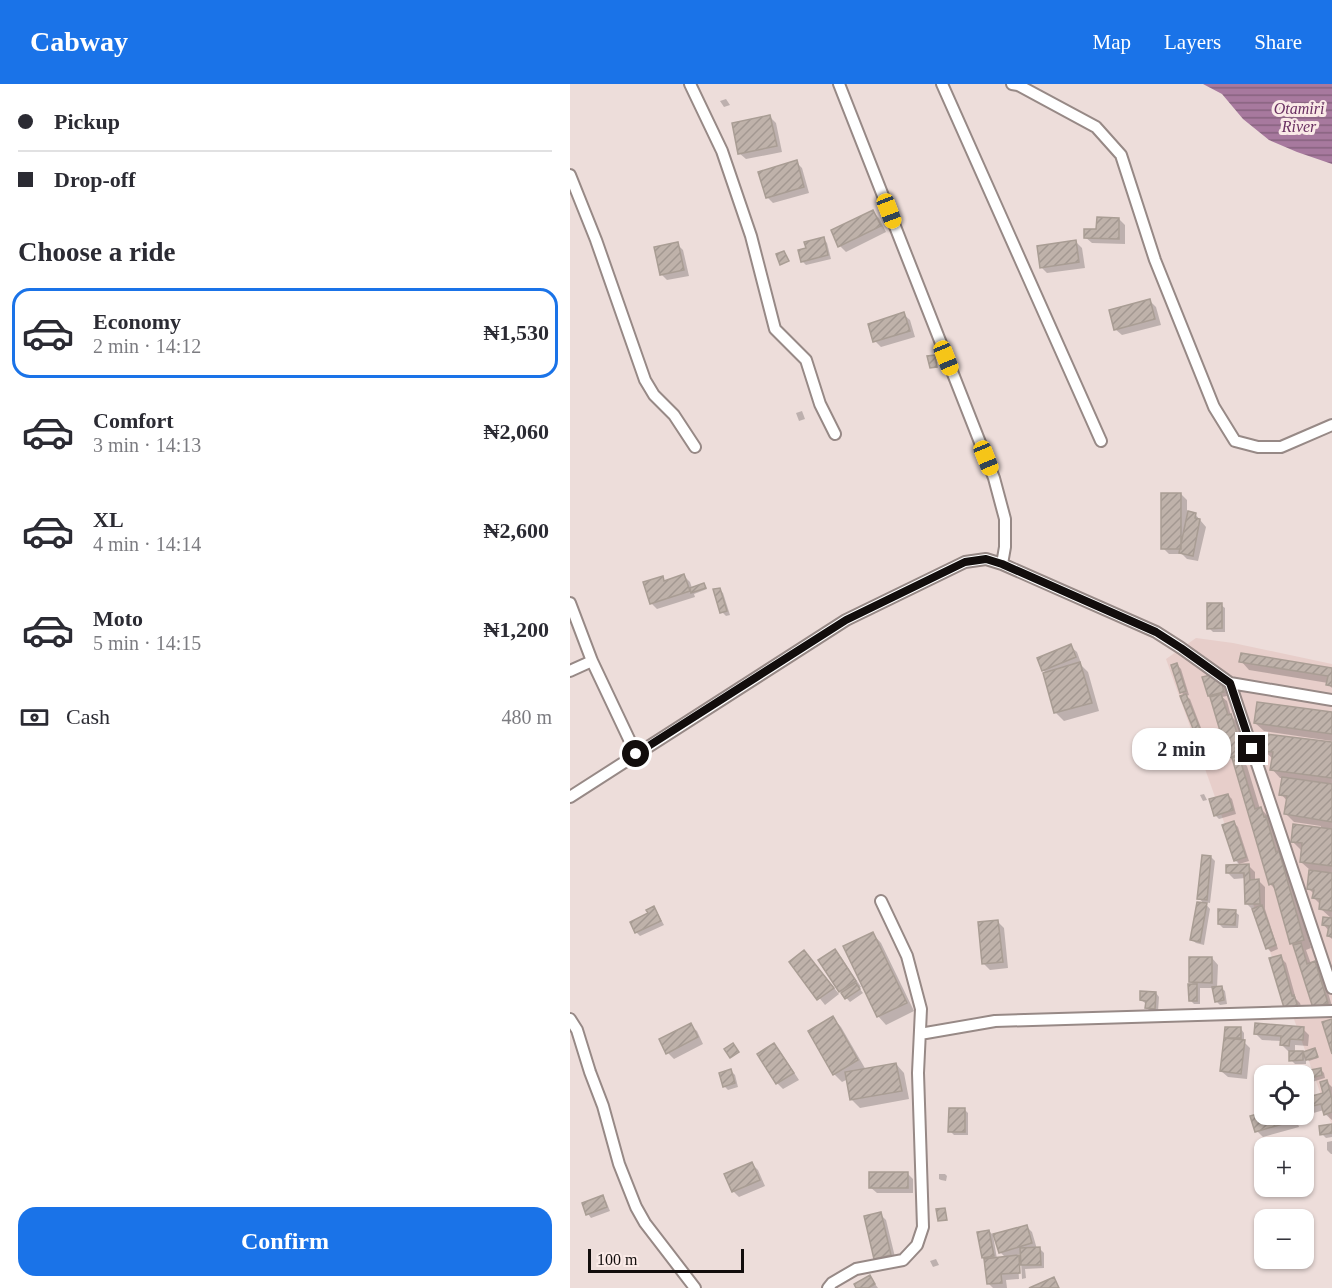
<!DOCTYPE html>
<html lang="en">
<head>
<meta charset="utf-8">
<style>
	:root { --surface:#fff; --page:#f7f7f7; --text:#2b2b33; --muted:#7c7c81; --line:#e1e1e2; --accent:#1a73e8 }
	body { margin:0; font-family:"Times New Roman",serif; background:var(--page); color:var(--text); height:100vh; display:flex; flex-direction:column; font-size:22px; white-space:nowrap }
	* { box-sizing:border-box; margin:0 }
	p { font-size:20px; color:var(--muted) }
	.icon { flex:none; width:33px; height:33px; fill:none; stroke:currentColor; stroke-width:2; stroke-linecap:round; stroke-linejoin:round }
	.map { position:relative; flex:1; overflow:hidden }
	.side { display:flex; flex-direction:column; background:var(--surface); width:570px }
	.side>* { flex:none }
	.guide { display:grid; align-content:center; height:132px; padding:0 18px; background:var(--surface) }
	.fabs { position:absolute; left:684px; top:981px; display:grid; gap:12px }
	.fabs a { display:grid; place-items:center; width:60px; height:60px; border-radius:12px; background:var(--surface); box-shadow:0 2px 4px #0004; font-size:30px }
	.scale { position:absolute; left:18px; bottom:15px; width:156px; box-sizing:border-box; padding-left:6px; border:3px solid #120d0c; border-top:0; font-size:16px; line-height:21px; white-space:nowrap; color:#120d0c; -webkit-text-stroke:4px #faeae7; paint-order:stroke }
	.end { position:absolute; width:27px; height:27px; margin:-14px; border:8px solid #120d0c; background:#fff; box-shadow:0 0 0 3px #fff }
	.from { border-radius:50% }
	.bubble { position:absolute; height:42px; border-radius:18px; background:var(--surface); box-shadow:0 2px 4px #0004; font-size:20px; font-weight:800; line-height:42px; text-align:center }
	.car { position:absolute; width:18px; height:36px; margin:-18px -9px; border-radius:8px; box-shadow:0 0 4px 2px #0007; background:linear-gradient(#f5c518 24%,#345 0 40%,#f5c518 0 76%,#345 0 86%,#f5c518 0) }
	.guide b { display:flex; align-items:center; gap:21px; height:57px; font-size:22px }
	.guide b+b { border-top:2px solid var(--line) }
	.guide i { width:15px; height:15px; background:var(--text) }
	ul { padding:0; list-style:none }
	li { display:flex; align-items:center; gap:18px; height:90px; margin:0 12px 9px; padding:0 6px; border:3px solid transparent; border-radius:18px }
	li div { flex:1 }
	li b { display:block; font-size:22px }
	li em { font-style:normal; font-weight:800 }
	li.current { border-color:var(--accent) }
	li>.icon { width:54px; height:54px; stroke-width:1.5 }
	h2 { padding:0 18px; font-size:27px; line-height:72px }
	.pay { display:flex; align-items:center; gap:15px; height:66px; padding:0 18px; font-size:22px }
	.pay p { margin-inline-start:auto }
	.button { display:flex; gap:12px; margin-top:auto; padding:12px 18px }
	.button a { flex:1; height:69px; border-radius:18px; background:var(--accent); color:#fff; font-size:24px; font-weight:800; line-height:69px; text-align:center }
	header { display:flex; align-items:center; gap:36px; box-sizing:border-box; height:84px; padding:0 30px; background:var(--accent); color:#fff }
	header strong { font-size:28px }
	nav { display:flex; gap:33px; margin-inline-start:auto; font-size:21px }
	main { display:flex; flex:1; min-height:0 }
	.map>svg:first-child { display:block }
</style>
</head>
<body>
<header>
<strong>Cabway</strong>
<nav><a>Map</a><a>Layers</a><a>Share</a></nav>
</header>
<main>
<section class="side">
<div class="guide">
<b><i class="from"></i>Pickup</b>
<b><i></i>Drop-off</b>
</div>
<h2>Choose a ride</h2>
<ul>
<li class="current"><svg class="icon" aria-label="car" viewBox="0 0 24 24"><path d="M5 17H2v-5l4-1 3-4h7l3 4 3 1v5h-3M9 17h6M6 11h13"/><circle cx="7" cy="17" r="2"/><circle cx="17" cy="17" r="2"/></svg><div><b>Economy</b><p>2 min · 14:12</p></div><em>₦1,530</em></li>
<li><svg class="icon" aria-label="car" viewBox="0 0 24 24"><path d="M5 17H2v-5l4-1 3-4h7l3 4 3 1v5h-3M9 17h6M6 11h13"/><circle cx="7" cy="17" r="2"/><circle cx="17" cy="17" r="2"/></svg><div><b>Comfort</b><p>3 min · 14:13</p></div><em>₦2,060</em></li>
<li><svg class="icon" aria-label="car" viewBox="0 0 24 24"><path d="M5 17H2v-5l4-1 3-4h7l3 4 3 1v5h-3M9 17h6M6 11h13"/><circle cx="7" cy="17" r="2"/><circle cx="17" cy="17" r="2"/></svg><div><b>XL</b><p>4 min · 14:14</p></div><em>₦2,600</em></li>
<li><svg class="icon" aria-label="car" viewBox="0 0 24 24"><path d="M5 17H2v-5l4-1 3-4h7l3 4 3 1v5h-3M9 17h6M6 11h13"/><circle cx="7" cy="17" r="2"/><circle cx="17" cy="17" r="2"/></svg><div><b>Moto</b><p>5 min · 14:15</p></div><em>₦1,200</em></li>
</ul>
<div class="pay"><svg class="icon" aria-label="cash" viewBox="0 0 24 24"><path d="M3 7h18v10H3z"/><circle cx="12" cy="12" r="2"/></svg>Cash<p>480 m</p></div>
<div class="button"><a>Confirm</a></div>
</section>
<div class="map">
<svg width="762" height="1204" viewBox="0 0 762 1204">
	<defs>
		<pattern id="water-rules" width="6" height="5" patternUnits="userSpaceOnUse" patternTransform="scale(1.5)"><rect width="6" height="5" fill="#a7799e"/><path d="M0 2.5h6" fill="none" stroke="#87627f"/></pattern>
		<pattern id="building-hatch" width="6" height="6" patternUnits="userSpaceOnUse" patternTransform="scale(1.5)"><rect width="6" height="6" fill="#bfb2aa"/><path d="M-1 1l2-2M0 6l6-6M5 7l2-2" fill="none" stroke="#a39891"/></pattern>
	</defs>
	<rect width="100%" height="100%" fill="#edddda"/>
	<path fill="#e7ceca" d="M626 554 663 559 762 580V1042L596 575Z"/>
	<path fill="url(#water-rules)" d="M633 0H762V80L727 68 699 56 673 35 652 10Z"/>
	<path fill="#0003" fill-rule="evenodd" d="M156 15 160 21 154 23 150 17Z
		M200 33 206 39 212 68 176 75 169 69Z
		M226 78 232 84 239 109 203 119 197 113Z
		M303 128 309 134 316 148 276 168 270 162Z
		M549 135 555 141V160L522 159 515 153Z
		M254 155 257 159 261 175 236 181 232 177Z
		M506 158 512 164 515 184 477 189 471 183Z
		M107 160 113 166 119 192 97 196 91 190Z
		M580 217 586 223 591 241 552 251 545 245Z
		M333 230 340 236 345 253 311 263 305 257Z
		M232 327 235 335 229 337 226 329Z
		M611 410 617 416V428L625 430 636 443 628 477 617 475 612 470H599L593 464Z
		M114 492 120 498 122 504 134 500 137 505 124 510 125 513 87 525 81 519 92 494 96 498Z
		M149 505 153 509 160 531 156 532 152 528Z
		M651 521 655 524V548H643L639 544Z
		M500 562 507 568 511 579H509L518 588 529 627 494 637 485 628 476 589 473 586Z
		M671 577 762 586V604L758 600V599L679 586Z
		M607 581 611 585 619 611 616 612 620 615 633 649 629 650 625 646 615 612 611 608Z
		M652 594 657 612 652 613 657 617 661 632 667 638 677 668 670 670 672 677 677 682 690 725H691L699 733 701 740 704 742 713 773 717 777 741 864 736 866 741 880 745 879 751 885 762 922 750 929 725 863 721 859 706 806 700 800 665 678 660 673 641 614 639 612Z
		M762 630V657L694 647 685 639Z
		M762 660V855L759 852V847L753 840 762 835 750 824 751 821 744 814V810L738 804 740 786 731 778 733 766H731L722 757 751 745V742L724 738 716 730 718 718 711 710 713 694H710L702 685 703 675 694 667Z
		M634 710 637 716 633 717 630 711Z
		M658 711 662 715 666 730 649 735 645 731Z
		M664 739 668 743 679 777 669 780 665 776Z
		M641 773 645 777 640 819 634 818 640 825 634 861 626 859 622 856 635 821 629 814Z
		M679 782 685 788V797H689L695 803V825L708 865 701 868 697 864 683 826 676 819V794L664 795 658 789Z
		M84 824 87 828 94 841 70 852 66 848 62 839 80 830Z
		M665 828 669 831 668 844H653L649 840Z
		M428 838 434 844 438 884 420 886 414 880Z
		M303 850 311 859 344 927 316 941 308 932Z
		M265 867 271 873 291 903 289 904 293 909 280 918 270 907Z
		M710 873 716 879 726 915 730 919 733 929 722 932Z
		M240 874 269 910 255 921 221 878Z
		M642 874 648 881 647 904H651L655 907 657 920 650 921 646 917 644 904H630V920H624L620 916 624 901 620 898Z
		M586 909 589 913 588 928H581L577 924V920L575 919 571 916Z
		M263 934 271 943 296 986 326 980 334 989 339 1015 290 1024 282 1016 278 995 272 998 264 990Z
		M120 941 127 947 133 960 104 975 98 969Z
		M671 945 674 949V958L680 964 677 995 658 993 651 987 659 956 656 953Z
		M733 945 739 951 738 962 725 961V969H733L745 966 748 974 739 977 736 974V980H725L721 976V967H718L711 960 712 957 692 956 686 950Z
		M204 961 210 967 229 996 213 1005 207 999Z
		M750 985 754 989 755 994 742 998 738 994Z
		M161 987 165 991 168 1003 158 1006 154 1002Z
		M757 998 762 1003V1036L755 1030 754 1026 733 1032 732 1030H734V1016L755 1010Z
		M395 1026 398 1029V1051H384L380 1047Z
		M694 1029V1030H725L729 1043 693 1053 687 1047 682 1033Z
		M762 1042V1053L756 1054 752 1050Z
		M762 1057V1070H761L757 1066V1058Z
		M182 1080 188 1086 195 1102 169 1113 163 1107Z
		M337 1089 343 1095V1109H307L300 1103Z
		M369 1090H375L377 1092 376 1097 371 1096 369 1095Z
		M32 1113 36 1117 40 1127 21 1134 18 1130Z
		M310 1130 316 1136 326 1177 312 1180 306 1174Z
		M456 1142 462 1148 467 1165H470L474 1169V1184L455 1185 456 1194 452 1195 451 1177H448L449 1195 436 1196 437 1204H423L418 1199 416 1176 413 1174 419 1147 423 1151 427 1175 436 1174 430 1168ZM452 1170V1177L446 1171Z
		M366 1175 369 1181 363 1183 360 1177Z
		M300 1193 308 1204H288Z"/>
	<path fill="url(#building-hatch)" stroke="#a99d94" stroke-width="1.5" d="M200 31 207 62 168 70 162 39Z
		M227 76 234 103 196 114 188 88Z
		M303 126 311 142 268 163 261 146Z
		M527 133 549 134V155L514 154V145H526Z
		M254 153 258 171 231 178 228 166 236 164 234 158Z
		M506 156 509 178 470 184 467 162Z
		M108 158 114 186 90 191 84 163Z
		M214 167 219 177 210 181 206 170Z
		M580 215 585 235 544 246 539 226Z
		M334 228 340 247 303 258 298 240Z
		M365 271 367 283 360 284 357 272Z
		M591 409H611V465H591Z
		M618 427 626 429 625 434 630 435 623 472 609 469Z
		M114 490 120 507 80 520 73 498 93 492 94 497Z
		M134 499 136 504 121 509 120 504Z
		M150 504 157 527 150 529 143 505Z
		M637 519H652V544L637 545Z
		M501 560 506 573 472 587 467 574Z
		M671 569 762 584V602L756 601 758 592 669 578Z
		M510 578 522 619 484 629 473 589Z
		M607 579 616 607 610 609 601 581Z
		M649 589 654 608 638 612 632 593Z
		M616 610 630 645 624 647 610 612Z
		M651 610 658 631 661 630 671 662 665 664 667 671 658 674 640 613Z
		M687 618 762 628V650L684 639Z
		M695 650 762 658V694L700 686 703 668 693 667Z
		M669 672 685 725 691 723 694 733 696 732 706 768 709 767 734 856 720 860 703 799 699 801 662 674Z
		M712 693 762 700V738L714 730 717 712 709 711Z
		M658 710 663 726 644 732 639 715Z
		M664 737 676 773 664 777 652 741Z
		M723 740 762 745V782L730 778 732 759 721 758Z
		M632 771 641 772 637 816 627 815Z
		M679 780 680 796 689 795 690 820H675L674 789H656V781Z
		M739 786 762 789V827L749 825 750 815 742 814 744 806 737 805Z
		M627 818 637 819 630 858 620 856Z
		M692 821 706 861 696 865 682 825Z
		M84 822 91 837 65 849 60 838 78 829 76 826Z
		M648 825 666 826 665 841 648 840Z
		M753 833 762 834V853L757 852 759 842 752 841Z
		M428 836 433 878 412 880 408 838Z
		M303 848 337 919 307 933 273 862Z
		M731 859 737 880 745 877 758 919 743 924 723 861Z
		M265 865 286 897 269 908 248 876Z
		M234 866 264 904 247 916 219 878Z
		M711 871 722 912 724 911 728 923 715 927 699 874Z
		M619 873H642V899L619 898Z
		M286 899 290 905 275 915 271 909Z
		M618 900H627V917H619Z
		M652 902 654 916 645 918 642 903Z
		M570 907 586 908 585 925 575 924 576 917 570 916Z
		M263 932 288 976 263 991 238 947Z
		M762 935V970L752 938Z
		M121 939 128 953 96 970 89 955Z
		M685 939 734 943 733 956 720 955 719 962 710 961 711 952 684 950Z
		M655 943H671V954H654Z
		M654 954 675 956 671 990 650 987Z
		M163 959 169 968 160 974 154 965Z
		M204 959 224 989 206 1000 187 970Z
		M745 964 748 973 736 976 733 968Z
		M719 967H733V976L719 977Z
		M326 979 332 1007 280 1016 275 988Z
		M751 984 752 991 737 995 735 987Z
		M161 985 165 999 153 1003 149 989Z
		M757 996 762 1015V1028L754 1031 751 1020 734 1024V1014L753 1009 750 998Z
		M379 1024H395V1048H378Z
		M694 1028V1030H722L723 1037 685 1048 680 1032Z
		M762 1040V1049L750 1051 749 1042Z
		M182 1078 190 1096 162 1108 154 1090Z
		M299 1088H338V1104H299Z
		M33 1111 37 1123 16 1131 12 1119Z
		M375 1124 377 1136 368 1137 366 1125Z
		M311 1128 321 1171 304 1175 294 1132Z
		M457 1141 462 1159 429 1169 423 1150Z
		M419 1146 424 1172 412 1174 407 1148Z
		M470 1163 471 1181H451L450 1164Z
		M449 1171 450 1189 431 1190 432 1199 417 1200 414 1175Z
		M300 1191 305 1200 298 1204H286L284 1200Z
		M484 1193 489 1204H459Z"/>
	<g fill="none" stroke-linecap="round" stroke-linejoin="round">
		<defs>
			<path id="minor" d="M120 0 152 67 181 152 205 245 236 276 250 320 265 350
				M269 0 424 394 435 435V463L432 480
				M372 0 531 357
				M442 0 448 1 526 43 551 71 585 176 644 323 665 357 688 363H711L762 341
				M0 91 26 156 75 296 84 311 104 331 125 363
				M0 519 22 577 66 670
				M0 587 22 577
				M762 616 660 599 762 904
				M0 713 276 536 395 478 416 475 432 480 586 548 611 564 660 599
				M0 935 7 946 20 988 33 1022 49 1080 66 1123 75 1139 125 1204
				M350 950 425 937 762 927
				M258 1204 262 1199 286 1185 333 1176 347 1161 353 1143 348 989 351 925 337 872 311 817"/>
		</defs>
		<use href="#minor" stroke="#978986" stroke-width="14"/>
		<use href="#minor" stroke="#fff" stroke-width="10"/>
	</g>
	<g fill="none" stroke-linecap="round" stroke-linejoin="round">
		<path stroke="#120d0c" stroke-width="8" d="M66 670 276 536 395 478 416 475 432 480 586 548 611 564 660 599 682 665"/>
	</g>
	<g text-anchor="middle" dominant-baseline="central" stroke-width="6" stroke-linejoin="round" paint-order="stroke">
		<g font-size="16" font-style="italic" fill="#6a3062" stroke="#faeae7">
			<text x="729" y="24">Otamiri<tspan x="729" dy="18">River</tspan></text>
		</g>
	</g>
</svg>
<div class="fabs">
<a><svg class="icon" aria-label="locate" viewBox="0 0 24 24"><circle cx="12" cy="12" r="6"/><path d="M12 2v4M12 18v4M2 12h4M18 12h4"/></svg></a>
<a>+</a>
<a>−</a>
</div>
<div class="scale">100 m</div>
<i class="end from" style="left:66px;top:670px"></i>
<i class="end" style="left:682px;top:665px"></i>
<div class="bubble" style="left:562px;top:644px;width:99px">2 min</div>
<i class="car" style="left:319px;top:127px;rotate:159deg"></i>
<i class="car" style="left:376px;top:274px;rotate:158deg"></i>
<i class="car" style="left:416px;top:374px;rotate:158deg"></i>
</div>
</main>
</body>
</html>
